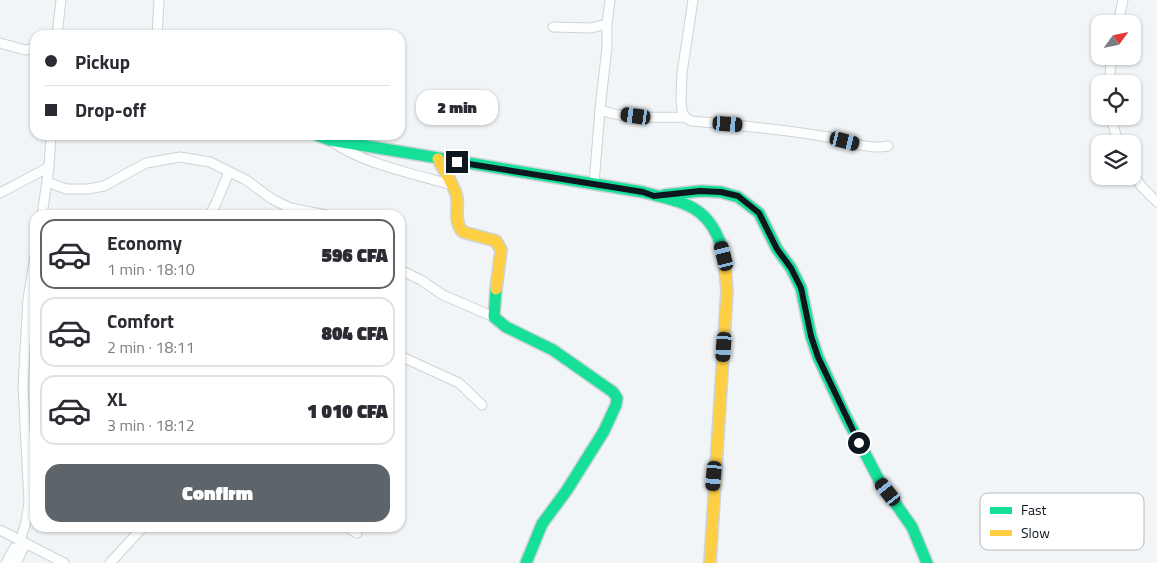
<!DOCTYPE html>
<html lang="en">
<head>
<meta charset="utf-8">
<style>
	:root { --surface:#fff; --page:#f2f2f3; --text:#2b2b33; --muted:#7c7c81; --line:#e1e1e2; --accent:#5d656b }
	body { margin:0; font-family:"Titillium Web",sans-serif; background:var(--page); color:var(--text); height:100vh; display:flex; flex-direction:column; font-size:19px; white-space:nowrap }
	* { box-sizing:border-box; margin:0 }
	p { font-size:16px; color:var(--muted) }
	.icon { flex:none; width:28px; height:28px; fill:none; stroke:currentColor; stroke-width:2; stroke-linecap:round; stroke-linejoin:round }
	.map { position:relative; flex:1; overflow:hidden }
	.panel { position:absolute; left:30px; top:210px; width:375px; height:322px; display:flex; flex-direction:column; background:var(--surface); border-radius:15px; box-shadow:0 1px 4px #0004 }
	.panel>* { flex:none }
	.banner { position:absolute; left:30px; top:30px; width:375px; height:110px; border-radius:15px; box-shadow:0 1px 4px #0004; display:grid; align-content:center; height:110px; padding:0 15px; background:var(--surface) }
	.needle { width:32px; rotate:57deg }
	.tools { position:absolute; left:1091px; top:15px; display:grid; gap:10px }
	.tools a { display:grid; place-items:center; width:50px; height:50px; border-radius:10px; background:var(--surface); box-shadow:0 1px 4px #0004; font-size:25px }
	.end { position:absolute; width:22px; height:22px; margin:-11px; border:6px solid #0d1720; background:#fff; box-shadow:0 0 0 2px #fff }
	.from { border-radius:50% }
	.bubble { position:absolute; height:35px; border-radius:15px; background:var(--surface); box-shadow:0 1px 4px #0004; font-size:16px; font-weight:800; line-height:35px; text-align:center }
	.car { position:absolute; width:15px; height:30px; margin:-15px -8px; border-radius:6px; box-shadow:0 0 4px 1px #0007; background:linear-gradient(#222 24%,#8ab4d8 0 40%,#222 0 76%,#8ab4d8 0 86%,#222 0) }
	.banner b { display:flex; align-items:center; gap:18px; height:48px; font-size:19px }
	.banner b+b { border-top:1px solid var(--line) }
	.banner i { width:12px; height:12px; background:var(--text) }
	ul { padding:9px 0 0; list-style:none }
	li { display:flex; align-items:center; gap:15px; height:70px; margin:0 10px 8px; padding:0 5px; border:2px solid var(--line); border-radius:15px }
	li div { flex:1 }
	li b { display:block; font-size:19px }
	li em { font-style:normal; font-weight:800 }
	li.on { border-color:var(--accent) }
	li>.icon { width:45px; height:45px; stroke-width:1.5 }
	.button { display:flex; gap:10px; margin-top:auto; padding:10px 15px }
	.button a { flex:1; height:58px; border-radius:15px; background:var(--accent); color:#fff; font-size:20px; font-weight:800; line-height:58px; text-align:center }
	.map>svg:first-child { display:block }
</style>
</head>
<body>
<div class="map">
<svg width="1157" height="563" viewBox="0 0 1157 563">
	<rect width="100%" height="100%" fill="#f2f5f7"/>
	<g fill="none" stroke-linecap="round" stroke-linejoin="round">
		<defs>
			<path id="street" d="M693 0 682 73 681 99 682 111 685 117 691 121C737 125 783 129 828 137 848 141 868 150 888 146
				M1118 24 1123 0
				M553 27 591 28 607 24 610 0
				M57 35 61 0
				M157 35 159 0
				M0 43 25 50 35 48
				M1109 84 1112 56
				M600 109C619 120 663 117 685 117
				M1110 116 1119 144
				M333 142C361 163 417 175 453 185
				M1132 173 1142 187 1157 202
				M47 182 66 189H88L104 186 146 163 180 157 210 162 246 180 272 199 290 208 326 215
				M594 184 600 109 607 47V24
				M0 193 49 167
				M42 215 49 167 51 135
				M210 215 217 201 229 172
				M400 270 421 280 443 295 494 317
				M400 356 459 383 482 405
				M348 528 357 533
				M0 530 64 563
				M20 541 26 522 29 502 23 386 28 299 35 256
				M6 563 14 548 18 547 22 551
				M16 563 24 547
				M110 563 142 528"/>
			<path id="fast" d="M317 135 330 140 643 192C683 203 708 204 722 248
				M664 195 701 191 721 192 738 197 759 213 777 249 791 268 801 288 811 336 818 357 846 417 879 480 912 527 927 563
				M496 289 494 317 506 327 553 350 613 392 617 398 616 405 604 431 567 490 542 524 526 563"/>
			<path id="slow" d="M438 159C443 169 456 188 457 198 458 210 454 223 463 232L496 241 501 250 496 289
				M710 563 727 291 724 256 722 248"/>
		</defs>
		<use href="#street" stroke="#cdd3d8" stroke-width="11"/>
		<use href="#fast" stroke="#cdd3d8" stroke-width="14"/>
		<use href="#slow" stroke="#cdd3d8" stroke-width="14"/>
		<use href="#street" stroke="#fdfefe" stroke-width="9"/>
		<use href="#fast" stroke="#16e098" stroke-width="11"/>
		<use href="#slow" stroke="#ffcf43" stroke-width="11"/>
	</g>
	<g fill="none" stroke-linecap="round" stroke-linejoin="round">
		<path stroke="#0d1720" stroke-width="6" d="M457 162 643 192 654 196 700 191 721 192 738 196 759 213 777 249 791 268 801 288 811 336 818 357 859 443"/>
	</g>
	<rect x="980" y="493" width="164" height="57" rx="8" fill="#fff" stroke="#b6b9bc" stroke-width="1"/>
	<rect x="990" y="507" width="22" height="7" fill="#16e098"/>
	<rect x="990" y="530" width="22" height="6" fill="#ffcf43"/>
	<g font-size="14" fill="#0d1720">
		<text x="1021" y="515">Fast</text>
		<text x="1021" y="538">Slow</text>
	</g>
</svg>
<div class="tools">
<a><svg class="needle" viewBox="-14 -14 28 28"><path d="M0-13l5 13h-10z" fill="#e53935"/><path d="M0 13l5-13h-10z" fill="#7c7c81"/></svg></a>
<a><svg class="icon" aria-label="locate" viewBox="0 0 24 24"><circle cx="12" cy="12" r="6"/><path d="M12 2v4M12 18v4M2 12h4M18 12h4"/></svg></a>
<a><svg class="icon" aria-label="layers" viewBox="0 0 24 24"><path d="M12 4l9 5-9 5-9-5zM3 14l9 5 9-5"/></svg></a>
</div>
<i class="end from" style="left:859px;top:443px"></i>
<i class="end" style="left:457px;top:162px"></i>
<div class="bubble" style="left:416px;top:90px;width:82px">2 min</div>
<i class="car" style="left:636px;top:116px;rotate:278deg"></i>
<i class="car" style="left:728px;top:124px;rotate:94deg"></i>
<i class="car" style="left:845px;top:141px;rotate:104deg"></i>
<i class="car" style="left:724px;top:256px;rotate:346deg"></i>
<i class="car" style="left:724px;top:347px;rotate:184deg"></i>
<i class="car" style="left:714px;top:476px;rotate:185deg"></i>
<i class="car" style="left:888px;top:492px;rotate:322deg"></i>
<div class="banner">
<b><i class="from"></i>Pickup</b>
<b><i></i>Drop-off</b>
</div>
<section class="panel">
<ul>
<li class="on"><svg class="icon" aria-label="car" viewBox="0 0 24 24"><path d="M5 17H2v-5l4-1 3-4h7l3 4 3 1v5h-3M9 17h6M6 11h13"/><circle cx="7" cy="17" r="2"/><circle cx="17" cy="17" r="2"/></svg><div><b>Economy</b><p>1 min · 18:10</p></div><em>596 CFA</em></li>
<li><svg class="icon" aria-label="car" viewBox="0 0 24 24"><path d="M5 17H2v-5l4-1 3-4h7l3 4 3 1v5h-3M9 17h6M6 11h13"/><circle cx="7" cy="17" r="2"/><circle cx="17" cy="17" r="2"/></svg><div><b>Comfort</b><p>2 min · 18:11</p></div><em>804 CFA</em></li>
<li><svg class="icon" aria-label="car" viewBox="0 0 24 24"><path d="M5 17H2v-5l4-1 3-4h7l3 4 3 1v5h-3M9 17h6M6 11h13"/><circle cx="7" cy="17" r="2"/><circle cx="17" cy="17" r="2"/></svg><div><b>XL</b><p>3 min · 18:12</p></div><em>1 010 CFA</em></li>
</ul>
<div class="button"><a>Confirm</a></div>
</section>
</div>
</body>
</html>
